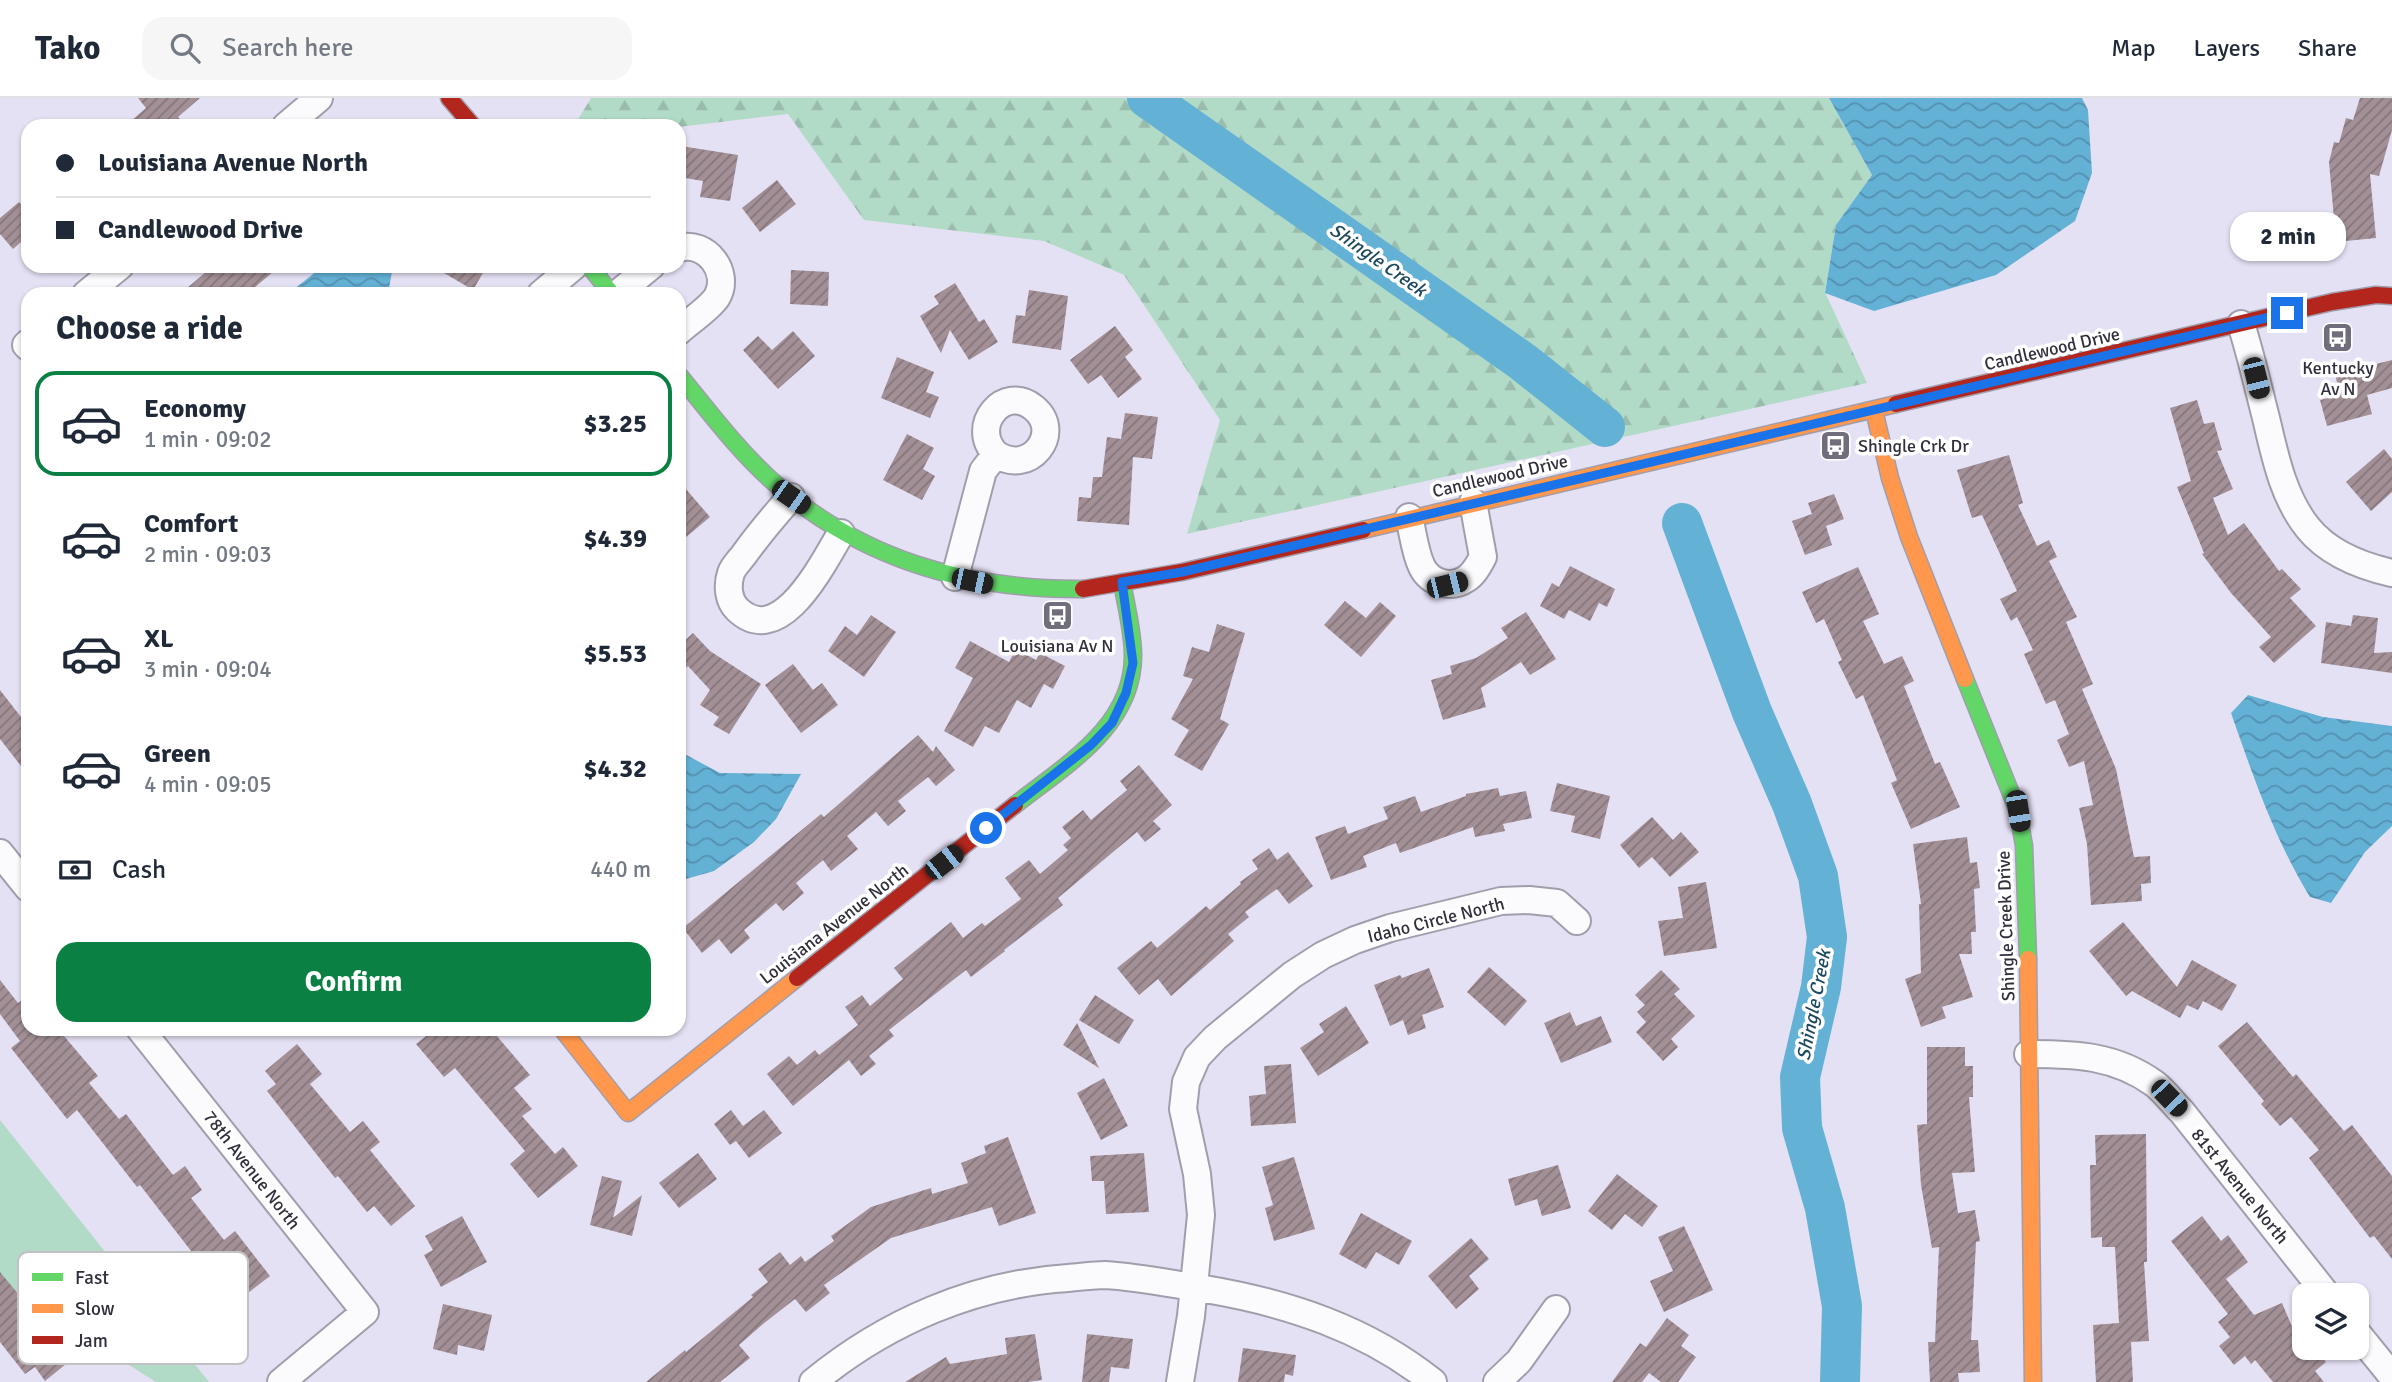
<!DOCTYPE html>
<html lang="en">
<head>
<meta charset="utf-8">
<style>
	:root { --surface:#fff; --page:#f6f6f7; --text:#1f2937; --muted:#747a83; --line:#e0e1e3; --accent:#0b8043 }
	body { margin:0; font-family:Signika,sans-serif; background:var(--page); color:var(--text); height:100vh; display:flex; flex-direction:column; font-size:26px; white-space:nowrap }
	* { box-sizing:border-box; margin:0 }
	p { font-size:23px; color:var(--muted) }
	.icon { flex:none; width:38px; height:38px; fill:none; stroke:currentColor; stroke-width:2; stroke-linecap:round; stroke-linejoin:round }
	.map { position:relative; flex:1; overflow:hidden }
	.sheet { position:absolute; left:21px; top:189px; width:665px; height:749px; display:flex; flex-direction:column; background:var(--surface); border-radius:21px; box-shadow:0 2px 5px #0004 }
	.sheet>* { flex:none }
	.guide { position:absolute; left:21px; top:21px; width:665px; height:154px; border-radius:21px; box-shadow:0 2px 5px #0004; display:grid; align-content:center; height:154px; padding:0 35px; background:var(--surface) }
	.controls { position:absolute; left:2292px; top:1185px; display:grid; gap:14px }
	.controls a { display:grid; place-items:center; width:77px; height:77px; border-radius:14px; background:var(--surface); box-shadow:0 2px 5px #0004; font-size:35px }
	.end { position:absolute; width:32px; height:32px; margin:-16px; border:9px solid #1a73e8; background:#fff; box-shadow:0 0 0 4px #fff }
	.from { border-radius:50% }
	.bubble { position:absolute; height:49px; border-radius:21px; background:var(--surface); box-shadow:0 2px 5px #0004; font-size:23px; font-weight:700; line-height:49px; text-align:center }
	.car { position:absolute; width:21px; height:42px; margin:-21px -10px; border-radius:9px; box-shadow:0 0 5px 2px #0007; background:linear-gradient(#222 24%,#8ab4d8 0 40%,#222 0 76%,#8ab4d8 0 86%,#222 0) }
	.guide b { display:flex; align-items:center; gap:24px; height:66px; font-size:26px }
	.guide b+b { border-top:2px solid var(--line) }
	.guide i { width:18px; height:18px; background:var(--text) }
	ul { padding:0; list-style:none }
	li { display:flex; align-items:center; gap:21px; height:105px; margin:0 14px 10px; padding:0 21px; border:4px solid transparent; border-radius:21px }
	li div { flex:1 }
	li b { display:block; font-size:26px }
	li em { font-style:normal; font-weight:700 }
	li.on { border-color:var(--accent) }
	li>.icon { width:63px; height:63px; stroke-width:1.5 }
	h2 { padding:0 35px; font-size:32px; line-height:84px }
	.pay { display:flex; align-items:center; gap:18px; height:77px; padding:0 35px; font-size:26px }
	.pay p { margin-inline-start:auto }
	.primary-button { display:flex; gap:14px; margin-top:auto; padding:14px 35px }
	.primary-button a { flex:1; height:80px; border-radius:21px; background:var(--accent); color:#fff; font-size:28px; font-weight:700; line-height:80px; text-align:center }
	header { display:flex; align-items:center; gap:42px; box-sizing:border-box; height:98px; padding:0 35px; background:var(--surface); border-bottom:2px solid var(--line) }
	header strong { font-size:33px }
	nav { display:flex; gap:38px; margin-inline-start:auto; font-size:24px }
	.search { width:490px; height:63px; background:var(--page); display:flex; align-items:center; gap:18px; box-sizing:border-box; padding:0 24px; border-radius:21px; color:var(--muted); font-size:26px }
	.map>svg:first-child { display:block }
</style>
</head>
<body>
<header>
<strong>Tako</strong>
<div class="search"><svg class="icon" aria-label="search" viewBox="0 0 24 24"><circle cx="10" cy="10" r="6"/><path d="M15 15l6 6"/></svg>Search here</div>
<nav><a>Map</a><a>Layers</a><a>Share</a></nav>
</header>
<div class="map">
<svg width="2392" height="1284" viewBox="0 0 2392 1284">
	<defs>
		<pattern id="forest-firs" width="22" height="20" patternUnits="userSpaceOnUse" patternTransform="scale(1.75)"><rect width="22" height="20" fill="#b2dbc7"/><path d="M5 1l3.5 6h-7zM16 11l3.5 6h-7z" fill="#9abcac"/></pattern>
		<pattern id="water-waves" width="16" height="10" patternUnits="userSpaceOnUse" patternTransform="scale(1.75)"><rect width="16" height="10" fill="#64b1d6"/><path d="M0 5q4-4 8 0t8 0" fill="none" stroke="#5390af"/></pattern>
		<pattern id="building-hatch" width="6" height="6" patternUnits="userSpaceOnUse" patternTransform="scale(1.75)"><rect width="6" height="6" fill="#a29096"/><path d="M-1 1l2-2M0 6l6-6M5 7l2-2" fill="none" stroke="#85767c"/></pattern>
	</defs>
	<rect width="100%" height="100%" fill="#e5e1f4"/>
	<path fill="url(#forest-firs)" d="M591 0H1829L1872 77 1836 127 1825 194 1867 285 1187 436 1220 322 1124 177 1044 143 864 122 788 16 679 29 574 28Z"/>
	<path fill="#b2dbc7" d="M0 1022 209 1284H156L0 1186Z"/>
	<path fill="url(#water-waves)" d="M1829 0H2082L2088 12 2092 75 2075 123 1996 177 1874 213 1825 195 1836 127 1872 77Z
		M323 168H393L388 196H288Z
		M2248 597 2323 619 2392 628V728L2365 754 2331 805 2310 799C2275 742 2253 678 2231 615Z
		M679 653 720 675 801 676 776 721 754 744 714 773 679 783Z"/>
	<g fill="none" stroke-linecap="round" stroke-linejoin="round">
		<path stroke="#64b1d6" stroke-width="40" d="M1147 0 1523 264 1605 329
			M1682 425 1752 614 1792 706 1818 778 1827 839 1821 889 1800 979 1802 1030 1825 1110 1842 1208 1840 1284"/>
	</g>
	<path fill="url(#building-hatch)" d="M138 0H200L178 19 186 28H125L146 10Z
		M2360 0H2392V32L2379 78 2370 76 2376 140 2336 144 2329 64 2334 44 2339 45 2346 20 2353 22Z
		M681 48 738 57 730 103 700 99 703 83 679 79Z
		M777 82 796 106 760 134 742 110Z
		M19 104 28 115V138L13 151 0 136V120Z
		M213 168H280L247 196H180Z
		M432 168H487L473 192Z
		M791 172 829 174 828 208 790 206Z
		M955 185 979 224 984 221 998 244 969 262 950 232 941 255 920 218 939 206 934 198Z
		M1029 192 1068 198 1061 252 1012 245 1016 217 1025 218Z
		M1115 228 1133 252 1125 259 1142 281 1118 300 1101 277 1088 286 1070 262Z
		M793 233 815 258 778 291 743 252 758 238 772 252Z
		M897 259 934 274 926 294 939 299 930 320 881 300Z
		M2392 262V290L2367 297 2372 316 2327 328 2320 302 2340 297 2335 276Z
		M2197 302 2204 326 2214 324 2222 352 2217 353 2233 391 2213 400 2228 437 2244 425 2279 473 2282 471 2301 491 2290 500 2316 528 2274 565 2259 549 2271 539 2231 495 2202 456 2204 455 2177 389 2191 383 2170 310Z
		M1125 315 1158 319 1152 361 1133 359 1129 427 1077 423 1079 399 1091 400 1093 379H1102L1107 339 1121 341Z
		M907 336 934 350 923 371 935 378 922 402 883 382Z
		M2384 351 2392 361V394L2371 413 2346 384Z
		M2009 357 2023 405 2018 407 2037 448 2049 442 2057 459 2049 463 2077 519 2066 524 2093 586 2082 591 2116 671 2134 759 2150 758 2151 785 2141 786 2142 803 2091 807 2087 746 2079 710 2093 707 2084 663 2069 669 2057 642 2069 636 2055 602 2046 606 2024 556 2033 552 2017 519 2011 523 2000 501 2017 493 1982 417 1972 420 1957 372Z
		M679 383 710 419 679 445Z
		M1834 396 1844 421 1826 428 1832 447 1805 457 1792 423 1812 416 1808 405Z
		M1570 468 1615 491 1607 509 1599 505 1590 523 1569 512 1564 521 1540 508 1552 485 1559 489Z
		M1858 469 1879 516 1863 523 1884 566 1902 558 1914 583 1904 588 1935 666 1940 664 1960 709 1911 731 1891 685 1897 682 1863 597 1856 601 1838 564 1842 562 1824 521 1816 525 1802 494Z
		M1345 503 1366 520 1380 504 1396 518 1361 559 1324 527Z
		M1526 514 1556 561 1530 577 1521 564 1481 590 1486 609 1443 622 1431 582 1452 576 1450 568 1476 560 1508 540 1501 530Z
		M871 517 896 534 864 579 828 553 845 528 857 537Z
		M2353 517 2378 520 2374 555 2392 554V575L2321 565 2326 524 2351 528Z
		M1217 526 1245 535 1220 621 1229 626 1202 673 1174 657 1189 632 1171 621 1193 581 1183 578 1192 549 1209 554Z
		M693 535 710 553 761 586 729 636 713 627 719 619 700 607 710 592 688 568 679 576V548Z
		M970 543 1009 564 1016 551 1036 562 1040 555 1065 568 1053 591 1044 586 1031 610 1017 602 999 635 985 628 973 649 944 633 973 580 955 570Z
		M793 566 813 592 822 585 838 607 801 635 765 587Z
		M0 592 28 628V677L0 641Z
		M918 637 933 654 936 648 955 672 936 688 928 679 898 703 906 713 888 728 876 714 847 738 858 751 831 773 823 762 796 785 804 795 783 813 776 805 744 832 750 840 731 856 719 841 702 855 683 830 821 716 824 719Z
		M1139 667 1172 707 1153 723 1161 731 1145 744 1137 734 1058 800 1063 807 1004 852 1005 853 971 879 966 872 889 932 894 938 869 958 876 966 861 978 849 962 793 1008 767 976 789 958 797 967 815 952 819 957 858 927 845 909 862 897 870 908 903 881 894 870 951 824 963 840 982 825 985 828 1021 801 1005 780 1029 762 1040 776 1068 752 1063 747 1071 740 1062 729 1083 712 1091 722 1127 692 1120 683Z
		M1557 685 1610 698 1600 741 1571 734 1575 718 1550 713Z
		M1498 690 1500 698 1526 693 1532 720 1503 726 1505 733 1475 739 1473 729 1400 755 1396 745 1363 758 1367 769 1331 782 1315 739 1345 728 1348 736 1388 721 1383 709 1415 698 1421 714 1466 698V696Z
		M1652 719 1673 742 1681 734 1699 754 1670 779 1652 759 1639 770 1620 747Z
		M1967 739 1970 765 1977 764 1980 790 1974 791 1976 834H1971L1972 856H1959L1973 899 1942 909 1946 920 1921 929 1905 881 1921 875 1919 806H1921L1913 746Z
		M1269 750 1277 762 1288 754 1313 788 1289 806 1277 791 1245 814 1249 819 1228 836 1234 843 1171 898 1158 881 1139 897 1117 870 1151 843 1157 850 1206 808 1210 812 1241 786 1240 784 1258 771 1252 762Z
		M1706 784 1717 850 1664 858 1658 823 1683 820 1678 789Z
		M2123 824 2177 889 2192 862 2237 887 2222 913 2203 903 2198 912 2187 907 2180 920 2132 893 2126 898 2089 853Z
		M1489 869 1527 903 1505 928 1467 894Z
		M1429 870 1444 909 1422 917 1426 930 1408 937 1403 922 1390 928 1374 887 1400 877 1402 880Z
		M1661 872 1680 891 1674 896 1695 918 1671 941 1678 949 1663 963 1636 934 1646 924 1637 914 1645 907 1635 897Z
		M0 882 18 905 28 898V931H58L98 978 89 985 119 1021 126 1016 173 1077 185 1068 202 1092 191 1100 224 1142 235 1133 270 1178 248 1195 243 1189 223 1205 193 1167 198 1162 140 1087 137 1089 77 1012 67 1021 11 950 20 943 0 916Z
		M1095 897 1134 922 1119 946 1079 922Z
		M1346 908 1369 945 1318 978 1300 950 1324 934 1319 926Z
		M1570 914 1576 928 1601 918 1612 944 1561 965 1544 925Z
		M2247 924 2293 979 2296 976 2344 1033 2352 1027 2392 1078V1161L2374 1138 2370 1140 2309 1060 2319 1052 2291 1019 2280 1028 2261 1006 2264 1003 2218 948Z
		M1077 925 1099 970 1063 947Z
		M435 931H491L530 977 514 990 532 1011 522 1018 555 1056 563 1049 578 1068 538 1100 510 1066 525 1053 455 970 444 979 416 946Z
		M297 946 322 976 310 986 350 1034 363 1023 380 1044 370 1052 415 1108 391 1128 374 1108 367 1114 338 1078 335 1080 267 993 276 986 265 973Z
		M1927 949H1965V968H1973V999H1969L1975 1074 1952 1075 1958 1115 1975 1112 1980 1143 1976 1144 1971 1242H1978L1980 1274 1958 1275 1959 1284H1930L1928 1244H1935L1939 1149 1932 1150 1921 1087 1917 1027 1927 1026Z
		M1291 966 1296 1025 1251 1028 1249 998 1266 996 1264 968Z
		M1104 980 1128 1028 1101 1042 1077 995Z
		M731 1012 743 1028 764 1012 782 1035 749 1060 736 1043 730 1047 714 1026Z
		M2146 1036 2147 1164H2144L2149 1243 2131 1244 2133 1284H2096L2093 1227 2119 1225 2115 1149H2102V1139L2091 1140 2090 1067H2096L2095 1037Z
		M1008 1039 1036 1115 999 1128 992 1109 891 1140 824 1187 830 1195 806 1214 795 1201 763 1226 739 1247 750 1260 720 1284H646L685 1252 686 1254 753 1199 751 1197 768 1184 758 1171 780 1154 790 1167 801 1158 805 1164 834 1143 831 1138 871 1109 931 1090 932 1096 968 1085 961 1065 986 1055 984 1048Z
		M698 1055 717 1081 679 1110 659 1085Z
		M1144 1055 1149 1114 1106 1116 1104 1083H1092L1090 1058Z
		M1294 1059 1315 1131 1274 1143 1265 1110 1273 1107 1262 1069Z
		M1558 1067 1571 1110 1542 1118 1537 1101 1515 1108 1508 1081Z
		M1617 1076 1658 1108 1642 1129 1625 1116 1612 1132 1588 1113Z
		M602 1078 622 1083 613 1120 642 1097 632 1138 590 1127Z
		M1361 1115 1412 1143 1399 1167 1376 1154 1366 1171 1339 1156Z
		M462 1118 487 1164 441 1189 424 1157 433 1152 425 1138Z
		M2202 1118 2221 1143 2228 1137 2248 1164 2226 1181 2254 1217 2282 1205 2299 1245 2305 1241V1250H2314L2326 1264 2315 1273 2324 1284H2273L2255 1262 2251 1266 2245 1258 2234 1267 2219 1248 2230 1239 2218 1224 2228 1216 2171 1143Z
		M1684 1128 1713 1192 1664 1214 1650 1183 1673 1173 1658 1139Z
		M1471 1140 1489 1161 1469 1178 1479 1191 1456 1211 1428 1178Z
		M0 1174 49 1233 54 1229 76 1258 45 1283 35 1269 25 1276 0 1244Z
		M443 1206 492 1217 484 1253 458 1247 457 1257 433 1251Z
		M1667 1220 1689 1237 1681 1248 1696 1259 1678 1284H1661L1649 1275 1642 1284H1612L1640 1245 1646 1249Z
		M1035 1236 1042 1282 1028 1284H905L946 1259 950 1266 1007 1256 1005 1240Z
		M1087 1236 1133 1241 1129 1271 1111 1269 1109 1284H1082Z
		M1243 1250 1296 1257 1293 1278 1285 1276 1284 1284H1238Z"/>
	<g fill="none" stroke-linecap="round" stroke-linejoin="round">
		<defs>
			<path id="street" d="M286 28 319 0
				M679 150C706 142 731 174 717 199 710 210 689 224 679 233
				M86 196 120 168
				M541 196 574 168
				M617 196 651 168
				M2241 226C2251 257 2258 289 2266 320 2275 358 2283 399 2308 430 2329 456 2361 468 2392 475
				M28 245 26 247 28 249
				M791 399C774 418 758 437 743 458 739 463 733 469 731 475 727 487 728 502 737 511 780 553 823 465 841 435
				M1409 419C1413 435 1415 455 1422 469 1430 485 1451 491 1466 481 1474 476 1478 468 1483 459L1473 404
				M955 479 983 373 996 356C1029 379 1064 335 1034 310 1005 285 968 328 996 356
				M0 755 28 790
				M140 931 365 1214 281 1284
				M2028 956C2075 956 2115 957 2155 986 2165 994 2173 1005 2182 1014L2327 1197
				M2357 1235 2392 1278
				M813 1284C886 1224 974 1186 1068 1180 1081 1179 1093 1177 1105 1177 1139 1179 1172 1186 1205 1191 1288 1205 1367 1231 1433 1284
				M1180 1284 1191 1218 1201 1117 1197 1076 1183 1011 1186 984 1197 959 1215 940 1292 877 1323 857 1355 842 1390 830 1501 803 1529 802 1557 805 1577 823
				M1497 1284 1519 1263 1556 1211"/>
			<path id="fast" d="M589 168 612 196
				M679 277C708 312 736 350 770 381 859 461 965 492 1083 491
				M1965 581 2018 713 2024 748 2028 861
				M1015 707C1064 668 1133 629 1133 558 1133 533 1126 508 1122 484"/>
			<path id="slow" d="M1874 312 1890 380 1909 439 1965 581
				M1363 432 1896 306
				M2028 861 2033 1284
				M562 931 628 1015 797 880"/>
			<path id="jam" d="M449 0 473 28
				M1896 306 2332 204 2376 197 2392 198
				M1083 491 1182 474 1363 432
				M797 880 1015 707"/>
		</defs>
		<use href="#street" stroke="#a19eac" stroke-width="30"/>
		<use href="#fast" stroke="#a19eac" stroke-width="19"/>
		<use href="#slow" stroke="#a19eac" stroke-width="19"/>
		<use href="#jam" stroke="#a19eac" stroke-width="19"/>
		<use href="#street" stroke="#fbfafd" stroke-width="26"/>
		<use href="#fast" stroke="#63d668" stroke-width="16"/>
		<use href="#slow" stroke="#ff974d" stroke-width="16"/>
		<use href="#jam" stroke="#b3261e" stroke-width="16"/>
	</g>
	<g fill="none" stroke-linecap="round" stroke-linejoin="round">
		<path stroke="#1a73e8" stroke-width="9" d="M986 730 1091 647 1112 625 1126 595 1133 565 1122 484 1182 474 2287 215"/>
	</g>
	<defs>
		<symbol id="bus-square" viewBox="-11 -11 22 22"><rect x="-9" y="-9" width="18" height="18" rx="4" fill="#716d7c" stroke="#fff"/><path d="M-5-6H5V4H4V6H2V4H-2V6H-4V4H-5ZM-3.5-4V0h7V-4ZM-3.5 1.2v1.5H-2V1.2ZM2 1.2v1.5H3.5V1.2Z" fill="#fff"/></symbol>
	</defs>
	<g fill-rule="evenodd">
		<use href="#bus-square" x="2320" y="222" width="35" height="35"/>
		<use href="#bus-square" x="1818" y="330" width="35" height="35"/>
		<use href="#bus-square" x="1040" y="500" width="35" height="35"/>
	</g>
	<g text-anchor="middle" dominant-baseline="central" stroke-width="7" stroke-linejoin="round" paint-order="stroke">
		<g font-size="18" fill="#322f3c" stroke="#fff">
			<text transform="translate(2052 251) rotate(-13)">Candlewood Drive</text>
			<text transform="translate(1500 378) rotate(-13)">Candlewood Drive</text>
			<text transform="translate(1436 822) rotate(-14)">Idaho Circle North</text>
			<text transform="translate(834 826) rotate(-38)">Louisiana Avenue North</text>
			<text transform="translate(2006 828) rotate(-92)">Shingle Creek Drive</text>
			<text transform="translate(252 1072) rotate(52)">78th Avenue North</text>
			<text transform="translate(2240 1088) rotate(51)">81st Avenue North</text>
		</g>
		<g font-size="18" fill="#322f3c" stroke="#fff">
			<text x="2338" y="270">Kentucky<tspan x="2338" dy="21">Av N</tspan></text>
			<text x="1858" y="348" text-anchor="start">Shingle Crk Dr</text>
			<text x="1057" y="548">Louisiana Av N</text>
		</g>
		<g font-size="19" font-style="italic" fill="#1d4a5e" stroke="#fff">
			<text transform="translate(1378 162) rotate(35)">Shingle Creek</text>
			<text transform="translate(1814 907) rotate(-79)">Shingle Creek</text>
		</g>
	</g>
	<rect x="18" y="1154" width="230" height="112" rx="10" fill="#fff" stroke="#c2c1c4" stroke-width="2"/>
	<rect x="32" y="1175" width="31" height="8" fill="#63d668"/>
	<rect x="32" y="1206" width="31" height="9" fill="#ff974d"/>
	<rect x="32" y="1238" width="31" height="8" fill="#b3261e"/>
	<g font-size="19" fill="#322f3c">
		<text x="75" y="1186">Fast</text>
		<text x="75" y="1217">Slow</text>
		<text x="75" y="1249">Jam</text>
	</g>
</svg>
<div class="controls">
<a><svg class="icon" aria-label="layers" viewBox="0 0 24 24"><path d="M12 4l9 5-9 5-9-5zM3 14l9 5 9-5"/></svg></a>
</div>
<i class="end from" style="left:986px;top:730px"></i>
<i class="end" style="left:2287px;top:215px"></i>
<div class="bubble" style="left:2230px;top:114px;width:116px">2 min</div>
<i class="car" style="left:2256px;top:280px;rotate:166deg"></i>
<i class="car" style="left:791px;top:399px;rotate:125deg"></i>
<i class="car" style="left:972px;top:483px;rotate:102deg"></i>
<i class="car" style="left:1447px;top:487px;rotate:76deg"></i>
<i class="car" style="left:2018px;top:713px;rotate:171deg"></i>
<i class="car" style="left:944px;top:764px;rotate:52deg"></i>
<i class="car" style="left:2169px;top:1000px;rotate:136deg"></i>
<div class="guide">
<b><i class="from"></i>Louisiana Avenue North</b>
<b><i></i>Candlewood Drive</b>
</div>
<section class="sheet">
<h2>Choose a ride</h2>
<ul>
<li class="on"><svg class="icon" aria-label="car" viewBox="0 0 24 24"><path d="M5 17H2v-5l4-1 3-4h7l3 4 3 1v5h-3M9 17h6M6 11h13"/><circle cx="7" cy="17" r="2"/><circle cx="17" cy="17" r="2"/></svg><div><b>Economy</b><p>1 min · 09:02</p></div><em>$3.25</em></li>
<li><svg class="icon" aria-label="car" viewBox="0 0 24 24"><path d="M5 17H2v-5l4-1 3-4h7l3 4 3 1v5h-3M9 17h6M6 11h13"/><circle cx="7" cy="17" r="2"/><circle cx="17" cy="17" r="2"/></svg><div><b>Comfort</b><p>2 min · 09:03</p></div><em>$4.39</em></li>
<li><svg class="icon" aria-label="car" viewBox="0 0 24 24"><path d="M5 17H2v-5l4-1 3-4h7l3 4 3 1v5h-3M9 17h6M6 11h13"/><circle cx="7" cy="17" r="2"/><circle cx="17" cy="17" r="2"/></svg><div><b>XL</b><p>3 min · 09:04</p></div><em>$5.53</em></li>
<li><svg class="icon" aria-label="car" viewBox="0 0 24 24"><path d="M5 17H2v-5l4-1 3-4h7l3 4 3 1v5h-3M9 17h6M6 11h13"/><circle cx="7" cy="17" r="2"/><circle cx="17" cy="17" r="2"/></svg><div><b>Green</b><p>4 min · 09:05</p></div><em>$4.32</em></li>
</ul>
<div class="pay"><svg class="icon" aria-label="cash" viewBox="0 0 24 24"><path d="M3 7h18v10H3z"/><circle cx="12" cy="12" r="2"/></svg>Cash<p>440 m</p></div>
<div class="primary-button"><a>Confirm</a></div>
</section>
</div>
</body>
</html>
